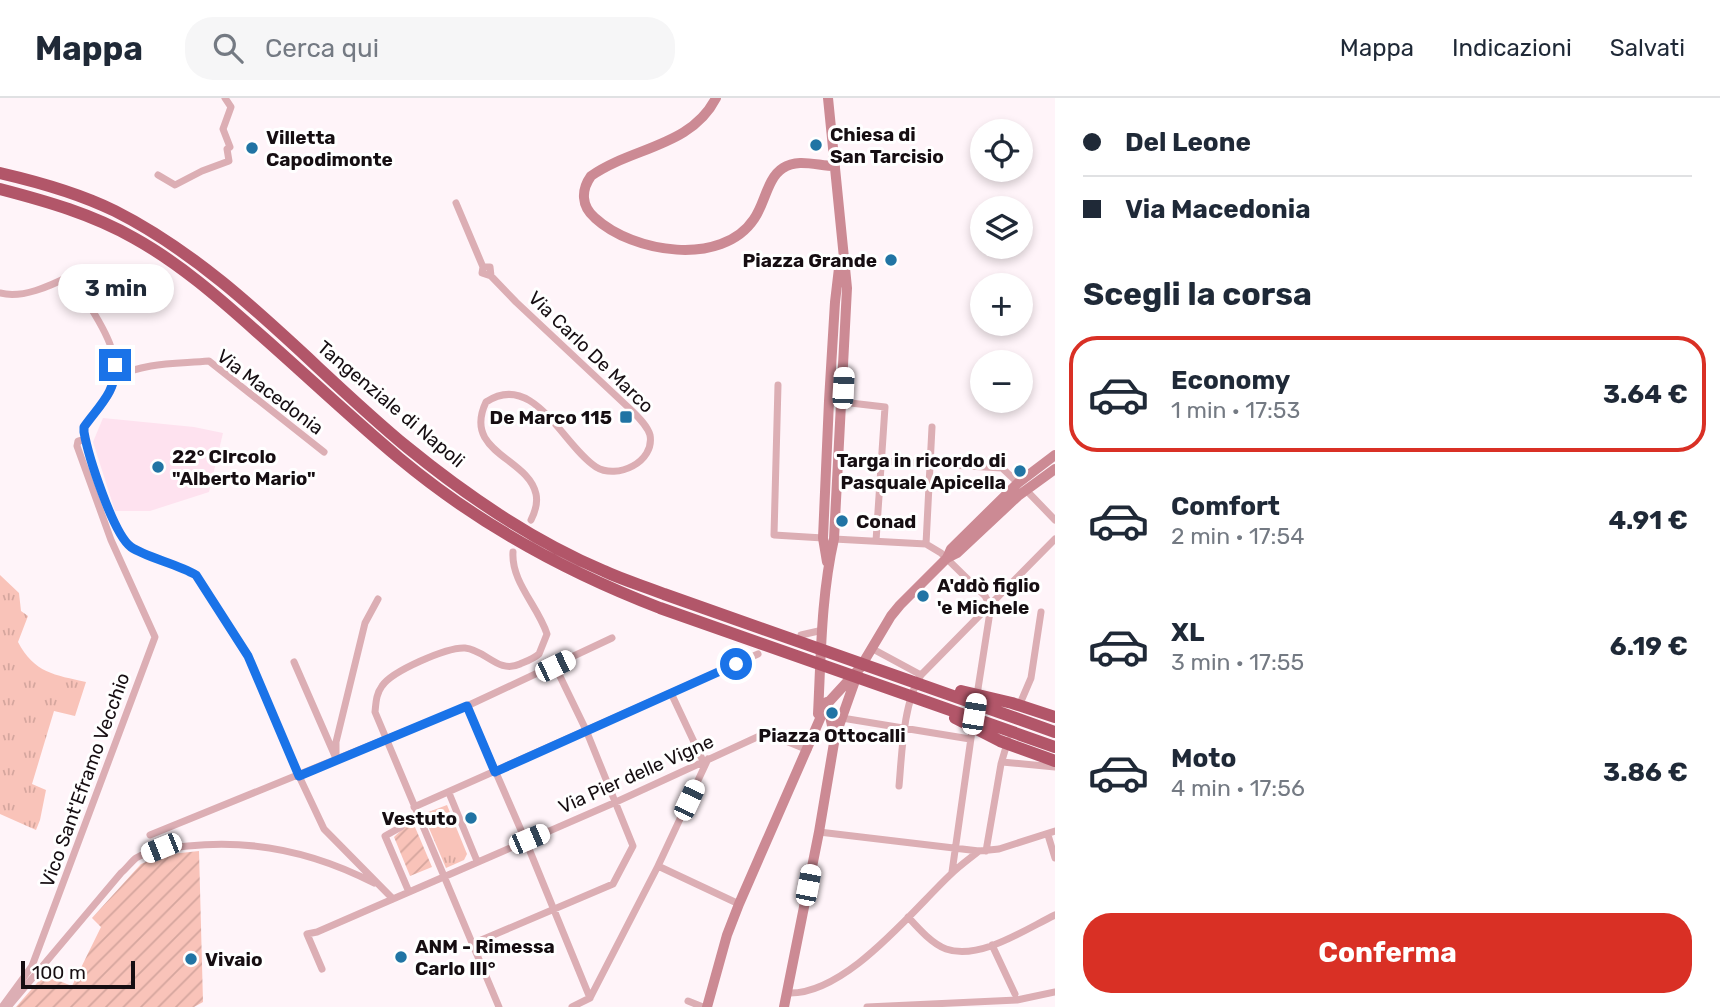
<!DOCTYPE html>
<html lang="it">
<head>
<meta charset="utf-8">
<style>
	:root { --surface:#fff; --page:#f6f6f7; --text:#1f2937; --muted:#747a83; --line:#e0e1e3; --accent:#d93025 }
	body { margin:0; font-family:Rubik,sans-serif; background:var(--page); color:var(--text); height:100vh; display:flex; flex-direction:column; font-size:26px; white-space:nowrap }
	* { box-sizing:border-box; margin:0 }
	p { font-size:23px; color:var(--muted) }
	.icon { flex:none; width:38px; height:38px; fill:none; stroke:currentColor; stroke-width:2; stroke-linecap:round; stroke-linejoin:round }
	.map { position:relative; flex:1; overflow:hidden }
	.sheet { display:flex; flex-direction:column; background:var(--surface); width:665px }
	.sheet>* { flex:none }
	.hud { display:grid; align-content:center; height:154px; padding:0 28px; background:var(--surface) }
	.buttons { position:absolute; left:970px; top:21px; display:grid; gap:14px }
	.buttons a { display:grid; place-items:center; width:63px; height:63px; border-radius:50%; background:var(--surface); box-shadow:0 4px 10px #0003; font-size:35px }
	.scale { position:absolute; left:21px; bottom:18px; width:114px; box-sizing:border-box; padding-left:7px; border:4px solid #160e12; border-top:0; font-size:19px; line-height:24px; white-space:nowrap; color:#160e12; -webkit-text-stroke:5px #fff; paint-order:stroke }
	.end { position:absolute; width:32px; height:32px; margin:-16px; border:9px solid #1a73e8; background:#fff; box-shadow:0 0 0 4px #fff }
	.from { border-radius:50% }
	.bubble { position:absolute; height:49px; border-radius:24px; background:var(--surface); box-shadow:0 4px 10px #0003; font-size:23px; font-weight:700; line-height:49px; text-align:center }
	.car { position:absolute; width:21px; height:42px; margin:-21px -10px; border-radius:9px; box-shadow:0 0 5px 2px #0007; background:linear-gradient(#fff 24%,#345 0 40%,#fff 0 76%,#345 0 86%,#fff 0) }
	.hud b { display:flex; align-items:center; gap:24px; height:66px; font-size:26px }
	.hud b+b { border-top:2px solid var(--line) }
	.hud i { width:18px; height:18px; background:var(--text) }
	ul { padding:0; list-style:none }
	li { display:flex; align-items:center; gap:21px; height:116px; margin:0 14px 10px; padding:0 14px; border:4px solid transparent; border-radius:28px }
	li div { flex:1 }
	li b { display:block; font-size:26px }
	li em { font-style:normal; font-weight:700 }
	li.selected { border-color:var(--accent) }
	li>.icon { width:63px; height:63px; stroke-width:1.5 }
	h2 { padding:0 28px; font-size:32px; line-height:84px }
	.cta { display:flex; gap:14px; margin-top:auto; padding:14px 28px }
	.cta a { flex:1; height:80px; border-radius:28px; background:var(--accent); color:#fff; font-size:28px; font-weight:700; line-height:80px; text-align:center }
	header { display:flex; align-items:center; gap:42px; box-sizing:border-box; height:98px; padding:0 35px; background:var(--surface); border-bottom:2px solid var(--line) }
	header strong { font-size:33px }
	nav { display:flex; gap:38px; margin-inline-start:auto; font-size:24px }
	.search { width:490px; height:63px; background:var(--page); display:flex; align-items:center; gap:18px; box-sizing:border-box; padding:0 24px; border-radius:28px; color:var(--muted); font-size:26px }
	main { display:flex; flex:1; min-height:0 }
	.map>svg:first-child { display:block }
</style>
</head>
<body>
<header>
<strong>Mappa</strong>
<div class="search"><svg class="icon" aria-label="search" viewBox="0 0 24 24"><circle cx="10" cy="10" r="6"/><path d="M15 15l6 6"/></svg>Cerca qui</div>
<nav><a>Mappa</a><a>Indicazioni</a><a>Salvati</a></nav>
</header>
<main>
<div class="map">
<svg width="1055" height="909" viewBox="0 0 1055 909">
	<defs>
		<pattern id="park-tufts" width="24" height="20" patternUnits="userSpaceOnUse" patternTransform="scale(1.75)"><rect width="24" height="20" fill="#f9c3b9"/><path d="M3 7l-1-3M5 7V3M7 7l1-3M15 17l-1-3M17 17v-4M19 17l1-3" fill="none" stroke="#d5a69e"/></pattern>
		<pattern id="garden-furrows" width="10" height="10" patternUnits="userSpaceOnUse" patternTransform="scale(1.75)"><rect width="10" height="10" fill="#f9c3b9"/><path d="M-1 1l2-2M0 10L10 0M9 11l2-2" fill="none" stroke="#d5a69e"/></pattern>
	</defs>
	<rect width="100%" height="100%" fill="#fff4f9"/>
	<path fill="#fee2ef" d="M103 320 194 329 223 335 209 394 150 413H115L93 344Z"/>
	<path fill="url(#park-tufts)" d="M0 477 19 495 21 513 28 518 18 544C34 575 55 577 86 584L75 618 54 613 32 686 46 692 40 722 36 732 0 716Z
		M447 707 467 756 464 762 446 770 423 716Z"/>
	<path fill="url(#garden-furrows)" d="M412 722 432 769 410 778 394 739Z
		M199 753 203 904 194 909H16L44 877 72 888 101 829 92 820 141 766 162 757Z"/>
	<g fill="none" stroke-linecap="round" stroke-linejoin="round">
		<path stroke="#dcaeb4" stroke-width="7" d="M158 77 175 87 202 73 229 63 227 51 230 49 223 31 231 9 225 0
			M456 105 483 169
			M491 178 482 175 483 169H490L491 178 516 204 630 311C637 318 647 327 650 337 655 364 617 382 596 369 563 348 534 272 486 304 462 355 528 359 536 396 538 405 535 414 531 422
			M0 195C22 201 50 188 70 178 90 210 132 260 108 298 101 309 92 318 84 329V334C88 357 114 436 131 449 145 459 178 466 196 477L248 558 299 678 324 731 393 801
			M116 279C145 264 177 266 209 263L324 354
			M778 287 774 437 823 440
			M842 304 885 309 876 443
			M881 363 1002 370 1018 385
			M1026 392 1055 422
			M834 441 926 446 941 455 985 498 990 507V514L977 597
			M926 446 932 329
			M801 537 823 532
			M871 550 921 577
			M294 564 335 658
			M671 595 703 663
			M467 608 527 746 590 900
			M1019 608 1031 580 1041 514
			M842 620 970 641
			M336 661V644L365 525 378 501
			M1002 664 1055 669
			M899 688C902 655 903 605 921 577L1055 441
			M449 695 477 763
			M414 709 758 556
			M401 729 385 738 409 794
			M819 734 979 753 999 751 1055 733
			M150 737 467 608 612 540
			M1048 737 1055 760
			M986 753 1001 666 1008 642
			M658 768 739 806
			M952 774 973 626
			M908 819C918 830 932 846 946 851 979 863 1026 831 1055 817
			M472 846 613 786 633 748 586 632 555 568
			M992 847 1015 896
			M322 871 307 836 317 834 616 704 766 635 808 652
			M787 895C845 898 911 814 950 777 959 768 969 761 979 753
			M688 903 703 909
			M2 909 32 868 155 539 111 442 77 348 78 343 85 341
			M8 909 121 775C126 771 131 764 136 760 152 751 171 750 188 748 253 741 316 755 374 785
			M499 909 375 614C376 605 376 596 382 588 392 573 447 549 465 550 486 552 498 576 520 566 527 563 533 561 539 556L547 536C538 508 511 484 513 454
			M572 909 590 900 658 768 708 661
			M867 909 1017 902 1055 894"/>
		<path stroke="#cc8a94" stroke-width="10" d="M716 0C691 49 632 49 591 78 581 92 581 108 595 120 633 155 722 169 754 121 765 106 767 80 783 70 798 60 818 68 835 68
			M947 460 951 451 1018 385 1055 357
			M827 464 823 440 829 303 835 204 839 170 843 159
			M827 604 834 637
			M818 616C821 558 821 498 834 441L847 190 828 0
			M707 909 727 837 739 806 826 607 860 570 891 518 900 507 947 460 957 455 1018 398 1055 371
			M784 909 819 734 835 639 857 577"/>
		<path stroke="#b25669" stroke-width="12" d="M0 75C39 84 79 95 115 113 228 170 311 270 407 349 467 398 533 443 604 473 623 482 644 488 664 496L1055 634
			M0 91C46 103 92 116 134 140 179 165 218 199 256 233 304 275 350 319 399 360 477 425 566 474 660 510L1055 649
			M961 593 1012 605 1055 619
			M955 620 1000 643 1055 663"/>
	</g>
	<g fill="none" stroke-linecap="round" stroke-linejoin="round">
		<path stroke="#1a73e8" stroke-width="9" d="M115 267C117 293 98 309 84 329V334C88 357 113 436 131 449 145 459 178 466 196 477L248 558 299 678 467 608 495 674 736 566"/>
	</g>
	<g fill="#2174a4" stroke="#fff" stroke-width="2.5">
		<circle cx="816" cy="47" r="7"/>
		<circle cx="252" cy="50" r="7"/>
		<circle cx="891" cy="162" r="7"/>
		<rect x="619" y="312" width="14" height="14" rx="3.5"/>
		<circle cx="158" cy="369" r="7"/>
		<circle cx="1020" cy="373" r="7"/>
		<circle cx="842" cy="423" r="7"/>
		<circle cx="923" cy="498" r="7"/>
		<circle cx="832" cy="615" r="7"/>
		<circle cx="471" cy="720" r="7"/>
		<circle cx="401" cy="859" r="7"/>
		<circle cx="191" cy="861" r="7"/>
	</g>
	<g text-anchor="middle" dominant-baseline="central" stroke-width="6" stroke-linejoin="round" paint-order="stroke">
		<g font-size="19" font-weight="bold" fill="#160e12" stroke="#fff" text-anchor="start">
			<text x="830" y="36">Chiesa di<tspan x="830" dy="22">San Tarcisio</tspan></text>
			<text x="266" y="39">Villetta<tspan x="266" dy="22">Capodimonte</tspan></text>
			<text x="877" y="162" text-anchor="end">Piazza Grande</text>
			<text x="612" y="319" text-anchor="end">De Marco 115</text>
			<text x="172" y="358">22° CIrcolo<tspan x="172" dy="22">"Alberto Mario"</tspan></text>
			<text x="1006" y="362" text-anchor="end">Targa in ricordo di<tspan x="1006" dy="22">Pasquale Apicella</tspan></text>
			<text x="856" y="423">Conad</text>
			<text x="937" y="487">A'ddò figlio<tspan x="937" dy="22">'e Michele</tspan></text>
			<text x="832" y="637" text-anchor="middle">Piazza Ottocalli</text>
			<text x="457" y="720" text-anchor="end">Vestuto</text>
			<text x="415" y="848">ANM - Rimessa<tspan x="415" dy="22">Carlo III°</tspan></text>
			<text x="205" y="861">Vivaio</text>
		</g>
		<g font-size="19" fill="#160e12" stroke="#fff">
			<text transform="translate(591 254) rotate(44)">Via Carlo De Marco</text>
			<text transform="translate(270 294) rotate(37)">Via Macedonia</text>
			<text transform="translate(391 306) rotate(40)">Tangenziale di Napoli</text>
			<text transform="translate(636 676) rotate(-24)">Via Pier delle Vigne</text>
			<text transform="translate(85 682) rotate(-70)">Vico Sant'Eframo Vecchio</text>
		</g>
	</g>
</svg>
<div class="buttons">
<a><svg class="icon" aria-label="locate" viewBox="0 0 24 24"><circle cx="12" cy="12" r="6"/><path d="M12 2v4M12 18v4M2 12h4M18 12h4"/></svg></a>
<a><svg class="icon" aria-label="layers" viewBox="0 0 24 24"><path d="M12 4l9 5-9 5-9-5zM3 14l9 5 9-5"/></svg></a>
<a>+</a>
<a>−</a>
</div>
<div class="scale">100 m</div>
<i class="end from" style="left:736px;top:566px"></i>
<i class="end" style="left:115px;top:267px"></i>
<div class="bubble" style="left:58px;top:166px;width:116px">3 min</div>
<i class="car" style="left:843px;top:290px;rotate:3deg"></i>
<i class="car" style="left:555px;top:568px;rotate:64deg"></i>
<i class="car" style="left:974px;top:616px;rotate:9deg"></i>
<i class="car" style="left:689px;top:702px;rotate:25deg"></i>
<i class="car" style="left:529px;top:741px;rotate:67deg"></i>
<i class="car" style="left:161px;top:750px;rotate:248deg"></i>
<i class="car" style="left:808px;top:787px;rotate:11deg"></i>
</div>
<section class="sheet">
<div class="hud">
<b><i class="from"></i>Del Leone</b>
<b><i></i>Via Macedonia</b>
</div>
<h2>Scegli la corsa</h2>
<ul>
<li class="selected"><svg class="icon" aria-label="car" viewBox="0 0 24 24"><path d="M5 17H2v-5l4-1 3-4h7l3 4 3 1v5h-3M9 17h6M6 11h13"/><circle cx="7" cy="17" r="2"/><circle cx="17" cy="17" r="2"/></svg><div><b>Economy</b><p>1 min · 17:53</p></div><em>3.64 €</em></li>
<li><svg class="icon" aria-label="car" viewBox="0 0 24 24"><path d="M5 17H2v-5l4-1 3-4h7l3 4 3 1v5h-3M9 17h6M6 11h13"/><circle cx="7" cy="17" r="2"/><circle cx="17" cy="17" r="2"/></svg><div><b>Comfort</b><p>2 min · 17:54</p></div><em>4.91 €</em></li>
<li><svg class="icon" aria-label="car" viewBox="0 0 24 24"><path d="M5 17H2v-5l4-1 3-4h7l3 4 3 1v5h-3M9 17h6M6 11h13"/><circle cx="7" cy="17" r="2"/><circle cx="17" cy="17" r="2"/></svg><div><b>XL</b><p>3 min · 17:55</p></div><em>6.19 €</em></li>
<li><svg class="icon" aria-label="car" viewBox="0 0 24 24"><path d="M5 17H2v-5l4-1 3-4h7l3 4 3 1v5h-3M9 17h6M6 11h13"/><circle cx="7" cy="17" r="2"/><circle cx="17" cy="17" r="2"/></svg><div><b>Moto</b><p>4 min · 17:56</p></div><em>3.86 €</em></li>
</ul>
<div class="cta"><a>Conferma</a></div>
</section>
</main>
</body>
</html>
